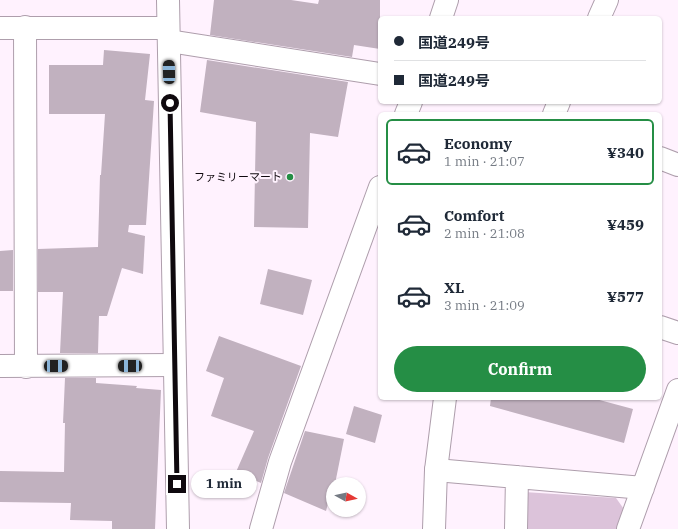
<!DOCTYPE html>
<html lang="en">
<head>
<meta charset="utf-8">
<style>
	:root { --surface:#fff; --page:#f6f6f7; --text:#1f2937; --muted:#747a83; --line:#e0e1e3; --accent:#258e45 }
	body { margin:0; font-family:"IBM Plex Serif","Noto Sans JP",serif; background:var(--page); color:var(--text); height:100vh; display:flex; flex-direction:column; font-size:15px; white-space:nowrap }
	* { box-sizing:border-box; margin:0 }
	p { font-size:13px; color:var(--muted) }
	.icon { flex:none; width:22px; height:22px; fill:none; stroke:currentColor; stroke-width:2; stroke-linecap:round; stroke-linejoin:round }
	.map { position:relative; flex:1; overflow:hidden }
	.sheet { position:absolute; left:378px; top:112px; width:284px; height:288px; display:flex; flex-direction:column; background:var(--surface); border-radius:6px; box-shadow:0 1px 3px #0004 }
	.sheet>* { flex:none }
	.hud { position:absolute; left:378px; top:16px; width:284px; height:88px; border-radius:6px; box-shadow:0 1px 3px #0004; display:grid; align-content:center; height:88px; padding:0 16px; background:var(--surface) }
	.needle { width:26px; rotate:98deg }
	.tools { position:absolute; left:326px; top:477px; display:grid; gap:8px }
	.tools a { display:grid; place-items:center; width:40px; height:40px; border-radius:50%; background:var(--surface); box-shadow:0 1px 3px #0004; font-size:20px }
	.end { position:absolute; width:18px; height:18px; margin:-9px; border:5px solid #0f090e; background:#fff; box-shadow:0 0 0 2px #fff }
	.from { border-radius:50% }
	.bubble { position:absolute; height:28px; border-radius:14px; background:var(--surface); box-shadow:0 1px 3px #0004; font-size:13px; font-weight:700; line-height:28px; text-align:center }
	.car { position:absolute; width:12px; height:24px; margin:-12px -6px; border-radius:5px; box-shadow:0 0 3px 1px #0007; background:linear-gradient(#222 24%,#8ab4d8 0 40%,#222 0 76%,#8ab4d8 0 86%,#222 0) }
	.hud b { display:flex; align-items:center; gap:14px; height:38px; font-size:15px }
	.hud b+b { border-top:1px solid var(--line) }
	.hud i { width:10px; height:10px; background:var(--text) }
	ul { padding:7px 0 0; list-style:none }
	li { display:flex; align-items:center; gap:12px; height:66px; margin:0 8px 6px; padding:0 8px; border:2px solid transparent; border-radius:6px }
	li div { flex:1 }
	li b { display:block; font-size:15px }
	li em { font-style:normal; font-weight:700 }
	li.selected { border-color:var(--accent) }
	li>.icon { width:36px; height:36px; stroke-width:1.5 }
	.action { display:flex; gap:8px; margin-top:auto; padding:8px 16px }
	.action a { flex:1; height:46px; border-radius:24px; background:var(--accent); color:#fff; font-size:16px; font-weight:700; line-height:46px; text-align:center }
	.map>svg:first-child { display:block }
</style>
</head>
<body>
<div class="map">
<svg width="678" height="529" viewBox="0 0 678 529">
	<rect width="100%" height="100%" fill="#fff2fe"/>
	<path fill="#dcc3da" d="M524 492 616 498 626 512 619 529H524Z"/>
	<path fill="#c1b1bf" d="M214 0H291L318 4 319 0H380V49L354 45 352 57 210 35Z
		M104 50 150 54 145 100 154 101 146 225H129L128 232 145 236 143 274 122 268 107 316H99L98 353H60L63 292H38V249L98 247 100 175H101L105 114H49V65H103Z
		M207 60 348 82 338 137 310 133 308 228 254 227 256 122 200 112Z
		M13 250V291H0V251Z
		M268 269 312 280 303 315 260 304Z
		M219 336 301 366 268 458 261 483 236 472 254 431 211 416 224 378 206 371Z
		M65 378H96V383L137 386 136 388 161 390 155 529H112V521L70 520 71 503 0 502V471L64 472 65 423H63Z
		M491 398H592L633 409 624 443 490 406Z
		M354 406 382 415 375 443 346 434Z
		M305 431 344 439 335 484H333L332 497 330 496 326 511 284 493Z"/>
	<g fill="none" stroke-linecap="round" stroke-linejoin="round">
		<defs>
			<path id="minor" d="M441 18 447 0
				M25 27 26 367
				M0 28H168
				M169 41 380 74
				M406 114 411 102
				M660 158 678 165
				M660 327 678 333
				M0 366 174 365
				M436 470 643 488
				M261 529 280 462 380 187
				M516 529 517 477
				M628 529 678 390"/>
			<path id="tertiary" d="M599 18 607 0
				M554 114 559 102
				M434 529 436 470 445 398"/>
			<path id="trunk" d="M168 0 178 529"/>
		</defs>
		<use href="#minor" stroke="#ae9eac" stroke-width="24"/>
		<use href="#tertiary" stroke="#ae9eac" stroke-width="24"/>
		<use href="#trunk" stroke="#ae9eac" stroke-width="24"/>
		<use href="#minor" stroke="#fff" stroke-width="22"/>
		<use href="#tertiary" stroke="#fff" stroke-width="22"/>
		<use href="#trunk" stroke="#fff" stroke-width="22"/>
	</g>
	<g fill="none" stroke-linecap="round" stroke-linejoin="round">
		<path stroke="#0f090e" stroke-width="5" d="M170 103 177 484"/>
	</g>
	<circle fill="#258e45" stroke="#fff2fe" stroke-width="1.5" cx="290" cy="177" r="4"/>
	<g text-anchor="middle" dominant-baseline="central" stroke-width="4" stroke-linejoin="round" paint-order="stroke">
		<g font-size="11" fill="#0f090e" stroke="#fff2fe" text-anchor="end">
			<text x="282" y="177">ファミリーマート</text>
		</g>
	</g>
</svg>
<div class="tools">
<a><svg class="needle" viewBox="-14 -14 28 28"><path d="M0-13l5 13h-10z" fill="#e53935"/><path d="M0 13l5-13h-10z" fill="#747a83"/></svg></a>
</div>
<i class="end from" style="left:170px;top:103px"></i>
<i class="end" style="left:177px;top:484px"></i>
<div class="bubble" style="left:191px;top:470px;width:66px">1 min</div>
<i class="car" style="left:169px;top:72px;rotate:359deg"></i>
<i class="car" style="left:56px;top:366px;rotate:89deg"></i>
<i class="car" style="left:130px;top:366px;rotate:270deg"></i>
<div class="hud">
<b><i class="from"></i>国道249号</b>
<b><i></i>国道249号</b>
</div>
<section class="sheet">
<ul>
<li class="selected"><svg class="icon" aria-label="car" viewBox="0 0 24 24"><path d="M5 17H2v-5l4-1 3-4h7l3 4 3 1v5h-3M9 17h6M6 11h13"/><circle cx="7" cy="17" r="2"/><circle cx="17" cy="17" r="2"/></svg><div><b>Economy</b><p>1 min · 21:07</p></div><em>¥340</em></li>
<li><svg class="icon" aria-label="car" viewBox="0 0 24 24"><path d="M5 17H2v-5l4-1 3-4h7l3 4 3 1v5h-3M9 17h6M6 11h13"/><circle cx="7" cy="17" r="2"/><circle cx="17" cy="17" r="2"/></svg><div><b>Comfort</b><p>2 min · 21:08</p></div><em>¥459</em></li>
<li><svg class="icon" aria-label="car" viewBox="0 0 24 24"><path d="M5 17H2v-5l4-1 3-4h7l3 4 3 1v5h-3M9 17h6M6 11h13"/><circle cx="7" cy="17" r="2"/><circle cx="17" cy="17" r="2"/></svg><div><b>XL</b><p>3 min · 21:09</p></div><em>¥577</em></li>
</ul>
<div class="action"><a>Confirm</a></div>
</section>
</div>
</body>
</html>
